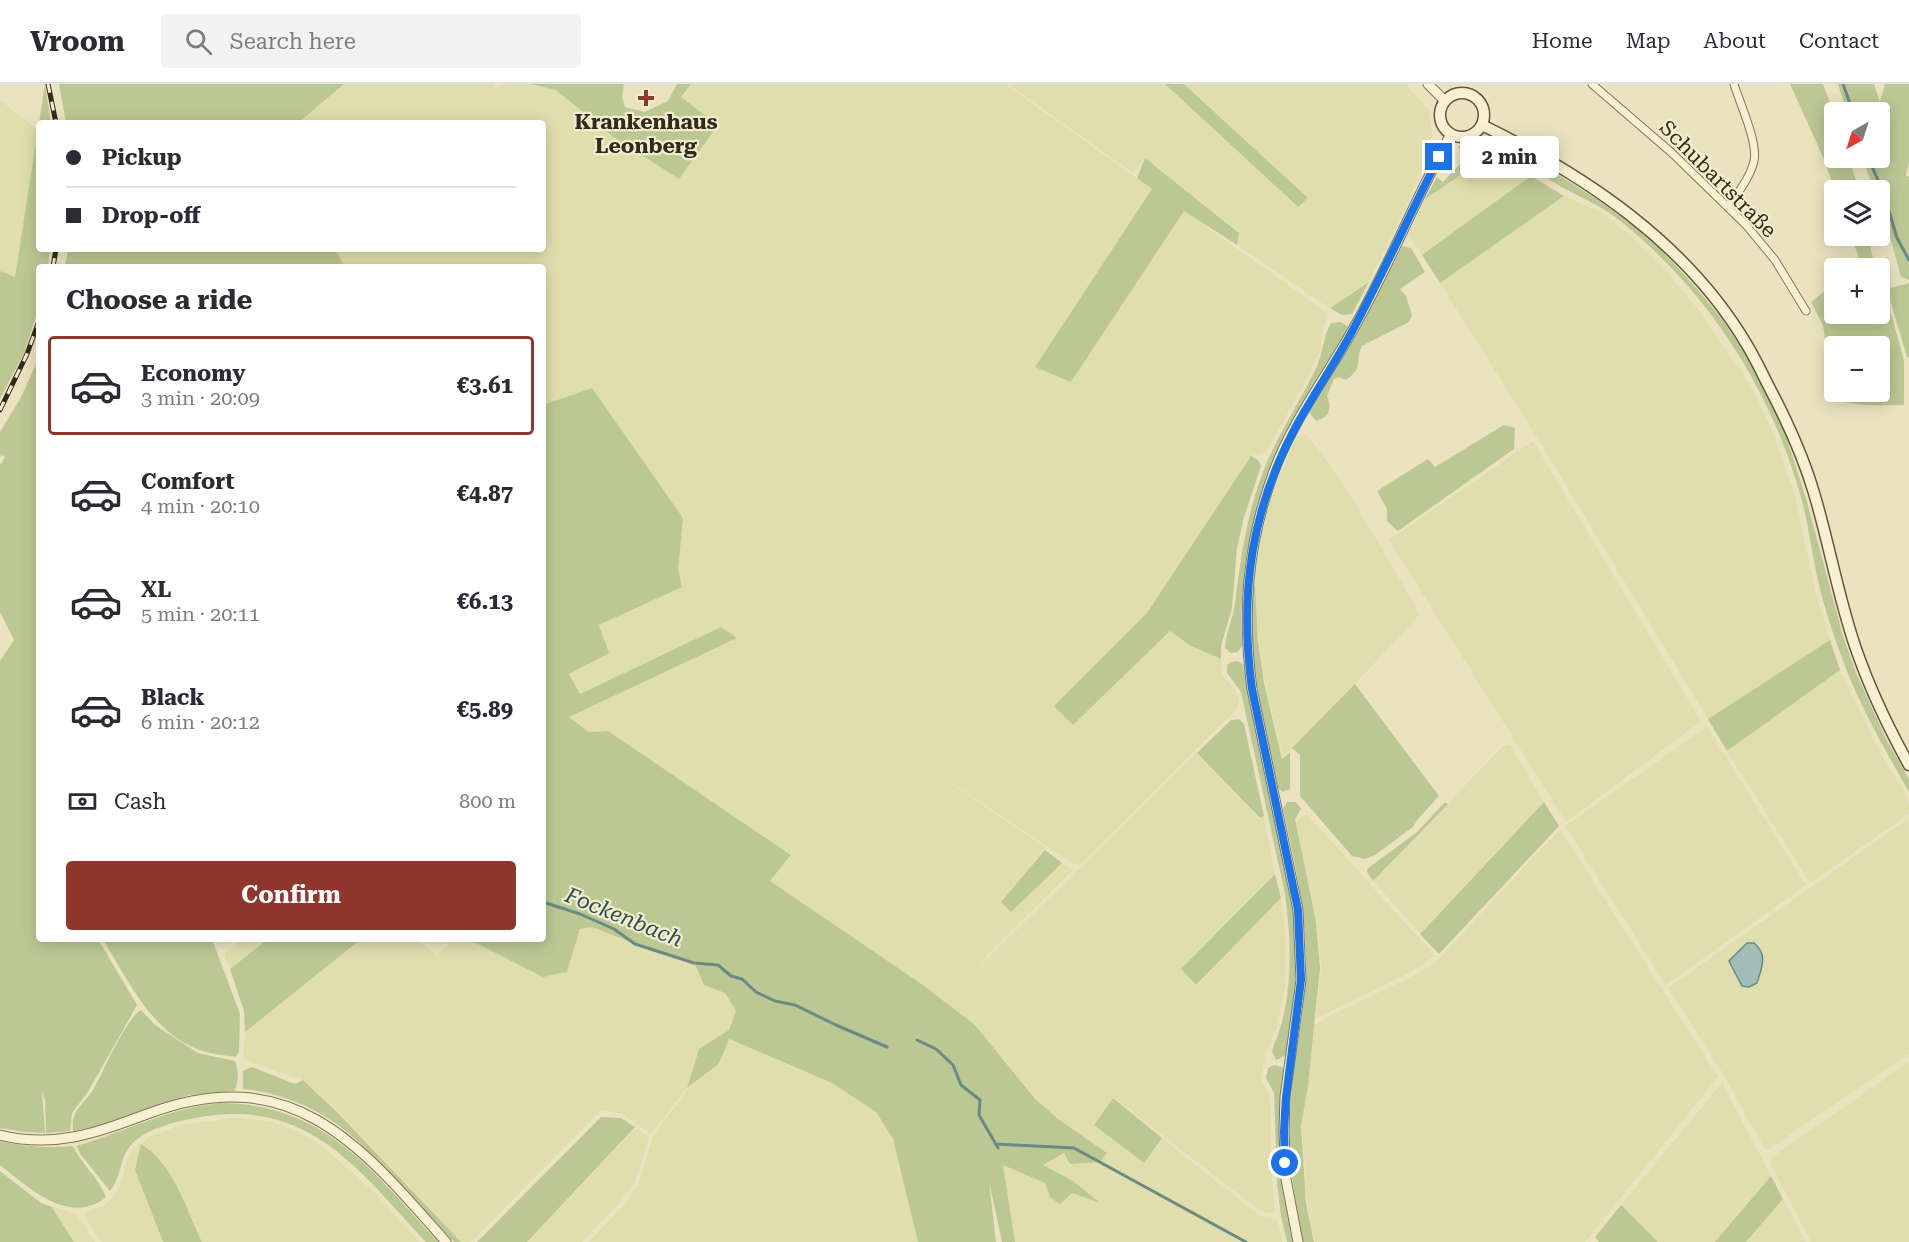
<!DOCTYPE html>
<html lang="en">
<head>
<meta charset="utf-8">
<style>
	:root { --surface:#fff; --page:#f2f2f3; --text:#2b2b33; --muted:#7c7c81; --line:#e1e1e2; --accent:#8f372c }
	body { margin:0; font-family:"Roboto Serif",serif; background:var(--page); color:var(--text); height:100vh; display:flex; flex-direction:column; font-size:22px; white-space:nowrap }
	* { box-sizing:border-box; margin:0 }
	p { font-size:20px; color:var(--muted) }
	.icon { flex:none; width:33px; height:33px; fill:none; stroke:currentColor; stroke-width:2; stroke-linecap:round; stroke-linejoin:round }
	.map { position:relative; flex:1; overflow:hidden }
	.side { position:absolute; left:36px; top:180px; width:510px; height:678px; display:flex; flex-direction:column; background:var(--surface); border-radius:6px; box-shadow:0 3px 15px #0003 }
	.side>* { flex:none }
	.guide { position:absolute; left:36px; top:36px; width:510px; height:132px; border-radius:6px; box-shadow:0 3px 15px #0003; display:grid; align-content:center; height:132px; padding:0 30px; background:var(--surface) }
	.needle { width:39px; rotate:219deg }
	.tools { position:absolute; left:1824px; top:18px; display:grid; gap:12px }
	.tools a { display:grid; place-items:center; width:66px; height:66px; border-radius:6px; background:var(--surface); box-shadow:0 3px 15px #0003; font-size:30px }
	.end { position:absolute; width:27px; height:27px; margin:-14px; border:8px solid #1a73e8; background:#fff; box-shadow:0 0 0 3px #fff }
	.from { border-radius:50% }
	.bubble { position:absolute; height:42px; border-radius:6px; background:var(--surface); box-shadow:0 3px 15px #0003; font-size:20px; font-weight:700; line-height:42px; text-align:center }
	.guide b { display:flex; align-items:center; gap:21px; height:57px; font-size:22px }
	.guide b+b { border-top:2px solid var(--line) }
	.guide i { width:15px; height:15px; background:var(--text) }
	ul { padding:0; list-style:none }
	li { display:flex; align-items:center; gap:18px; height:99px; margin:0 12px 9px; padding:0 18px; border:3px solid transparent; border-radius:6px }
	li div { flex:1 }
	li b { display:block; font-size:22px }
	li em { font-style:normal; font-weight:700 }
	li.selected { border-color:var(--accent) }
	li>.icon { width:54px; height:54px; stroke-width:1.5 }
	h2 { padding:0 30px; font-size:27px; line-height:72px }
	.pay { display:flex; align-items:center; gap:15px; height:66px; padding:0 30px; font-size:22px }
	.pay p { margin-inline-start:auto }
	.primary-button { display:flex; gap:12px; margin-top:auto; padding:12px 30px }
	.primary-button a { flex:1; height:69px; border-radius:6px; background:var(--accent); color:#fff; font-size:24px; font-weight:700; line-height:69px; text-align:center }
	header { display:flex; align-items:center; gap:36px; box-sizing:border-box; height:84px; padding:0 30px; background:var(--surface); border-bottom:2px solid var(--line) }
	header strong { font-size:28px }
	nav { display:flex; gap:33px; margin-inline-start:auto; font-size:21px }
	.search { width:420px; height:54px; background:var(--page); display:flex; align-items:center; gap:15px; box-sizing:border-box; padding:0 21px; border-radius:6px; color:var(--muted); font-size:22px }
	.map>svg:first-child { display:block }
</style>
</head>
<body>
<header>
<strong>Vroom</strong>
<div class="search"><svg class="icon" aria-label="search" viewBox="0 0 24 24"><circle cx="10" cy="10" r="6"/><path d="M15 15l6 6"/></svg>Search here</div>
<nav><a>Home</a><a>Map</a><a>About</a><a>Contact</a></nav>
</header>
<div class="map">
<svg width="1909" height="1158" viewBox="0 0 1909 1158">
	<rect width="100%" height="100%" fill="#ebe3bf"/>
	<path fill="#e0dead" d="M344 0H492L496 4 503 0H530L556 6 612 52 679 95 681 12 691 0H1005L1152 105 1036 283 1071 298 1184 127 1329 230 1324 241 1321 262 1313 283 1267 367 1251 372 1147 529 1054 622 1074 640 1170 547 1191 562 1221 575 1222 590 1237 610 1239 618 1237 625 1080 781 1072 779 901 665 1046 764 1001 818 1011 828 1062 779 1073 786 989 869 980 882 1196 669 1259 734 1264 733 1275 790 1181 885 1196 902 1281 814 1286 856 1285 904 1276 946 1266 967 1261 995 1269 1009 1270 1016V1069L1275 1128 1268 1129 1259 1126 1113 1013 1094 1041 1144 1079 1162 1054 1252 1126 1263 1133 1277 1136 1283 1158H1015L1003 1080 1045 1099 1050 1113 1072 1109 1098 1118 1073 1097 1043 1081 1065 1069 1100 1078 1107 1069 1058 1035 1035 1015 975 941 923 901 770 797 792 771 608 647 589 648 569 633 721 543 580 610 569 590 609 569 599 541 682 503 678 485 680 460 592 304 543 321V183H345L335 165H543V39H298Z
		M1008 0H1165L1297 123 1308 114 1184 0H1406L1429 26 1432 47 1430 59 1425 78 1400 136 1369 197 1329 224 1237 161 1239 148 1145 74 1133 89Z
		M0 16 38 46 15 194 0 187Z
		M1495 68 1531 92 1422 171 1409 150 1425 115Z
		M1564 112 1602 129 1632 153 1663 183 1701 229 1753 305 1774 351 1794 408 1816 510 1830 556 1708 635 1536 352 1440 199Z
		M1304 350 1311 355 1349 409 1420 530 1355 600 1283 673 1265 599 1259 556 1255 502 1252 505 1260 450 1271 411 1296 352Z
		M1533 357 1701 637 1566 738 1389 456Z
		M1840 586 1879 667 1906 711 1909 720V730L1810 799 1727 667Z
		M1707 643 1806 801 1666 901 1565 742Z
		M1510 661 1544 718 1420 849 1373 797 1503 662Z
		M1308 731 1435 872 1405 891 1316 934 1321 883 1317 837 1296 740 1301 732Z
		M1909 734V970L1766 1067 1722 988 1668 904Z
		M1560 745 1718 993 1585 1158H1315L1307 1118 1302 1043 1315 941 1327 933 1407 895 1435 879Z
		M592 843 635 860 694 879 704 901 725 909 736 927 729 946 699 965 687 1004 651 1050 621 1029 600 1027 471 1158H461L340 1029 299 992 294 994 243 975 245 948 361 855H417L437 872 453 855H468L543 893 567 888 580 845Z
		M241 855H268L230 885 224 870Z
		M728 955 832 999 876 1028 893 1055 918 1158H589L623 1122 639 1100 653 1052 688 1005 720 980Z
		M1909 978V1158H1811L1771 1081 1772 1073Z
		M1722 999 1771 1092 1715 1158H1658L1621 1121Z
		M232 1034 254 1035 275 1039 297 1047 321 1061 375 1109 419 1158H202L171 1091 141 1060 135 1086 162 1158H101L85 1133 88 1128 105 1121 115 1111 122 1097 128 1072 133 1065 151 1052 181 1041Z
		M635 1044 649 1053 635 1098 619 1119 582 1158H527Z
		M1783 1115 1806 1158H1746Z
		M53 1123 74 1129 80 1135 95 1158H74Z"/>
	<path fill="#bcc894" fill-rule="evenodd" d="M45 0 51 39H39V165H50L48 183H39V223L24 269 0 315V187L15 193Z
		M59 0H344L298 39H66Z
		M530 0H624L622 13 625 23 645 28 668 17 677 0H691L681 13 718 41 679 95 612 52 556 6Z
		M1165 0H1184L1308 114 1298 123Z
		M1790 0H1823L1834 29V74H1849L1859 106H1835L1823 73Z
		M1838 0H1874L1880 18 1885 0H1909V78L1906 91 1909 93V196L1901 193 1888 145 1880 128V106H1874L1862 74H1880V28H1847Z
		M1477 55H1484L1526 71 1603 119 1636 144 1666 171 1699 207 1725 239 1749 276 1783 343 1806 414 1843 552 1856 589 1886 655 1909 695V708C1887 669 1864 630 1847 587 1837 561 1827 533 1820 505 1813 478 1810 449 1803 421 1774 309 1707 204 1615 133 1598 120 1579 113 1560 102 1539 91 1504 60 1481 59 1474 58 1467 64 1460 66L1458 62Z
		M1481 64 1495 68 1425 115 1437 93 1443 98 1473 66Z
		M1145 74 1239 149 1237 161 1184 127 1071 298 1035 283 1152 105 1137 94Z
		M1531 92 1564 112 1440 199 1422 171Z
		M1851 152H1868L1875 184H1856L1861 180Z
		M1402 162 1411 164 1425 188 1400 205 1406 212 1412 232 1409 238 1362 262C1354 278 1365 282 1346 296L1338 293 1334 295 1327 312C1332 324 1330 333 1316 337L1309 328 1360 245Z
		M68 165H335L345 183H65Z
		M1369 198 1352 230 1342 231 1330 224Z
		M1880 198 1893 236 1904 277V321C1882 321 1855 323 1835 315L1833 309 1823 241 1811 218 1834 200V230H1880ZM1834 262H1880V308H1834Z
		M1909 199V273H1907L1887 205Z
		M1341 238 1349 243 1286 350 1266 395 1246 471 1241 530 1242 562 1238 568 1231 569 1225 564C1225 551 1233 534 1235 520 1241 470 1248 422 1268 376 1282 344 1302 314 1317 282 1323 269 1323 252 1331 239Z
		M39 274V855H98L137 921 88 1008 72 1029 70 1047 46 1049 45 1016 42 1006 45 1049 25 1048 0 1044V577L14 556 0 528V381L5 373 2 371 0 373V348L20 315Z
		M592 304 683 434 678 485 682 503 599 541 609 569 569 590 580 610 721 543 737 554 569 633 589 648 608 647 791 771 770 797 923 901 975 941 1035 1015 1058 1035 1107 1069 1100 1078 1070 1080 1064 1069 1043 1081 1073 1097 1100 1119 1072 1109 1060 1120 1050 1113 1045 1099 1003 1081 1015 1158H1002L989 1097 996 1158H918L893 1055 876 1028 832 999 729 955 719 980 687 1004 699 965 729 946 736 927 725 909 704 901 694 878 635 860 592 843 580 845 567 888 543 893 468 855H543V321Z
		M1504 341 1515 344 1514 365 1398 447 1387 437V425L1377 407 1428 375 1435 383Z
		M1251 372 1258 376 1261 382 1244 433 1237 464 1232 524 1221 562V575L1191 562 1170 547 1073 641 1054 622 1147 529Z
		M1255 502 1258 556 1264 599 1282 675 1290 668V705L1283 708 1278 704 1255 594 1251 551 1252 505Z
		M1830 556 1840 586 1727 667 1708 635Z
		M1238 577 1243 581 1292 815 1297 863 1294 921 1287 971 1276 976 1272 967C1274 959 1278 952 1280 945 1293 900 1291 856 1285 810L1241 608 1227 589V581L1231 578Z
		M1355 600 1439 712 1418 735 1413 743 1375 771 1365 775 1352 772 1300 712V671L1292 664Z
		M1239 635 1244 640 1264 732 1260 734 1197 669 1231 636Z
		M1287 718H1296L1301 725 1295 735 1316 837 1320 884 1308 1002 1301 1042 1306 1119 1314 1158H1303C1293 1110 1287 1063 1291 1013 1294 968 1306 924 1306 878 1306 826 1294 775 1283 725Z
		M1445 718 1448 720 1373 797 1367 788V785L1417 748Z
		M1544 718 1559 742 1439 870 1420 850Z
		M1045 766 1062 779 1011 828 1001 818Z
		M1275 790 1281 814 1196 901 1181 885Z
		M103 855H212L240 930 239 967 236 973C224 971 210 970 199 966 151 947 128 897 103 855Z
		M268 855H361L245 948 244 927 230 885Z
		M141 926 155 941 198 969 235 977C239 987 239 998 234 1007L189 1011 103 1041 73 1047C73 1043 72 1037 74 1033 77 1023 87 1015 93 1006 103 989 126 934 141 926Z
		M1274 981 1282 983 1284 987C1277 1046 1281 1101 1293 1158H1287L1281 1132 1277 1099 1274 1009 1266 994 1268 984Z
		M252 983 295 1000 303 996 338 1029 461 1158H454L361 1060C327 1028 289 1010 243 1005V987Z
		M1113 1014 1162 1054 1144 1079 1094 1041Z
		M220 1019C324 1019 374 1088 438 1158H426C358 1085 308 1012 195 1034 175 1038 148 1044 133 1059 119 1072 122 1093 110 1107L81 1071 76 1062C125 1048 169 1024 220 1019Z
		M601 1033 621 1034 635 1043 527 1158H477Z
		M0 1057C24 1063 48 1064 73 1062 82 1081 98 1093 106 1113 70 1143 28 1103 0 1081Z
		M141 1060C174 1080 186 1125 202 1158H163L135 1086Z
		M0 1087 41 1119 52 1123 74 1158H0Z
		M1771 1092 1783 1115 1746 1158H1715Z
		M1621 1121 1658 1158H1599L1595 1153Z"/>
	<path fill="#a2bdb8" stroke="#6a8a86" stroke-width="1.5" d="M1747 859H1754C1768 870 1762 883 1757 899L1749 903 1742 902 1729 877Z"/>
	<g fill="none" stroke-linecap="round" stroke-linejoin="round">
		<path stroke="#6a8a86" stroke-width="3" d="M1843 0 1853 28
			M1868 74 1883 107 1897 154 1909 176
			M543 818 580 830 614 845 635 860 694 879 718 881 731 892 742 895 756 908 775 917 795 921 836 941 887 963
			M917 956 936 965 953 981 961 1001 980 1016 979 1031 998 1064
			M996 1060 1074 1064 1246 1158"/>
		<defs>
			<path id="minor" d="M1592 0 1672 69 1746 141 1775 176 1806 227
				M1728 122C1738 109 1750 94 1754 77 1758 58 1740 20 1734 0"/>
			<path id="tertiary" d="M1428 0 1445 17
				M0 1051C56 1065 98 1048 150 1029 292 977 360 1060 446 1158
				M1298 1158 1286 1095 1284 1047 1285 1013 1301 896 1298 826 1252 605C1242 530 1247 461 1273 390 1292 337 1328 291 1355 242 1390 180 1416 113 1451 50"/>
			<path id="secondary" d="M1440 31a22 22 0 1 1 44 0a22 22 0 1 1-44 0Z
				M1482 41C1586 92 1687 159 1747 261 1755 274 1761 287 1768 301 1786 335 1803 372 1814 409 1829 459 1838 512 1855 562 1869 603 1888 643 1909 681"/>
		</defs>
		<use href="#minor" stroke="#837459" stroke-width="9"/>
		<use href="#tertiary" stroke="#837459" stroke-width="11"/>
		<use href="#secondary" stroke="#65553c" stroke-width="13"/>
		<use href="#minor" stroke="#f7f0d2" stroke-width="7"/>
		<use href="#tertiary" stroke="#f7f0d2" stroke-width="9"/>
		<use href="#secondary" stroke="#f7f0d2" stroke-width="10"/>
		<defs>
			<path id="rail" d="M48 0 56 39
				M53 183 56 165
				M0 326 27 270 39 237"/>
		</defs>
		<use href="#rail" stroke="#332a1c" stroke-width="5"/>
		<use href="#rail" stroke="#f3edcf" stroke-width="3" stroke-dasharray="9" stroke-linecap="butt"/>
	</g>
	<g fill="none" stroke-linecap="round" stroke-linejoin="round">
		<path stroke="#1a73e8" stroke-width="8" d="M1285 1079 1284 1047 1286 1013 1301 896 1298 826 1252 605C1239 509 1251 423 1299 337 1317 305 1339 273 1356 240 1385 185 1411 128 1439 73"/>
	</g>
	<path fill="#8f372c" stroke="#f3edcf" stroke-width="2" d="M643 5h6v6h6v6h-6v6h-6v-6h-6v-6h6z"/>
	<g text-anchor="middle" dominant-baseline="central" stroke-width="4.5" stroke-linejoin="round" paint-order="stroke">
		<g font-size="21" font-weight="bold" fill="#332a1c" stroke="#f3edcf">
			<text x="646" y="38">Krankenhaus<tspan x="646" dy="24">Leonberg</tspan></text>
		</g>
		<g font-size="21" fill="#332a1c" stroke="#f3edcf">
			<text transform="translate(1718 95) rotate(45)">Schubartstraße</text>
		</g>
		<g font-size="22" font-style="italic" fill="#2c5052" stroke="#f3edcf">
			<text transform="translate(624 833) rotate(22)">Fockenbach</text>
		</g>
	</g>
</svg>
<div class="tools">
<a><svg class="needle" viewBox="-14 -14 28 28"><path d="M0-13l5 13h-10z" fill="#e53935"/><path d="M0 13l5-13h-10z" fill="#7c7c81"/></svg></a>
<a><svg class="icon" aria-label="layers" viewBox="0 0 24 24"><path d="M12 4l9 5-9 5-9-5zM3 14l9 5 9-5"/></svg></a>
<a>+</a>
<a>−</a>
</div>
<i class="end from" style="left:1285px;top:1079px"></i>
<i class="end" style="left:1439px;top:73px"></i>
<div class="bubble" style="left:1460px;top:52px;width:99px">2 min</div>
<div class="guide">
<b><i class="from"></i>Pickup</b>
<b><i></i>Drop-off</b>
</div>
<section class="side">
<h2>Choose a ride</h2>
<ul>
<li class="selected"><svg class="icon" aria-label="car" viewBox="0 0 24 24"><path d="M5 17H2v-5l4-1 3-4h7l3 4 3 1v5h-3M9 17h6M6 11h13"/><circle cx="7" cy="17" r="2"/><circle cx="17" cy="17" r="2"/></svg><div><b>Economy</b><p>3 min · 20:09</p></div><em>€3.61</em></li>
<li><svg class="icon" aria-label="car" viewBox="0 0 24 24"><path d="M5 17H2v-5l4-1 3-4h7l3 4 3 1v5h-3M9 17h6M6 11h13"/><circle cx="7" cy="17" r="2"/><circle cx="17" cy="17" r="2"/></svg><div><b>Comfort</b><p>4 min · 20:10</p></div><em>€4.87</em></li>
<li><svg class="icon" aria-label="car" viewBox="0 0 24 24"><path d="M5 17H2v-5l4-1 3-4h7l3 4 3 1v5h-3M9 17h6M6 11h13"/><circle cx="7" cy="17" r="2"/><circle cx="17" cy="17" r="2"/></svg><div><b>XL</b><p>5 min · 20:11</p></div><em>€6.13</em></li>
<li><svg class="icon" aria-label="car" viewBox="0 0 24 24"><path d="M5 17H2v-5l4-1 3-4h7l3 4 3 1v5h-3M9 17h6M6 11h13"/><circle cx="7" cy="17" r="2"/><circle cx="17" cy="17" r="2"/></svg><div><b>Black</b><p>6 min · 20:12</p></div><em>€5.89</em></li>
</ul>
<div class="pay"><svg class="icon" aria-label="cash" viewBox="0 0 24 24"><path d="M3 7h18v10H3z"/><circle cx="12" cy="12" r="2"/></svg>Cash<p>800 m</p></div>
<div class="primary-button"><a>Confirm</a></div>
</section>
</div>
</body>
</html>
